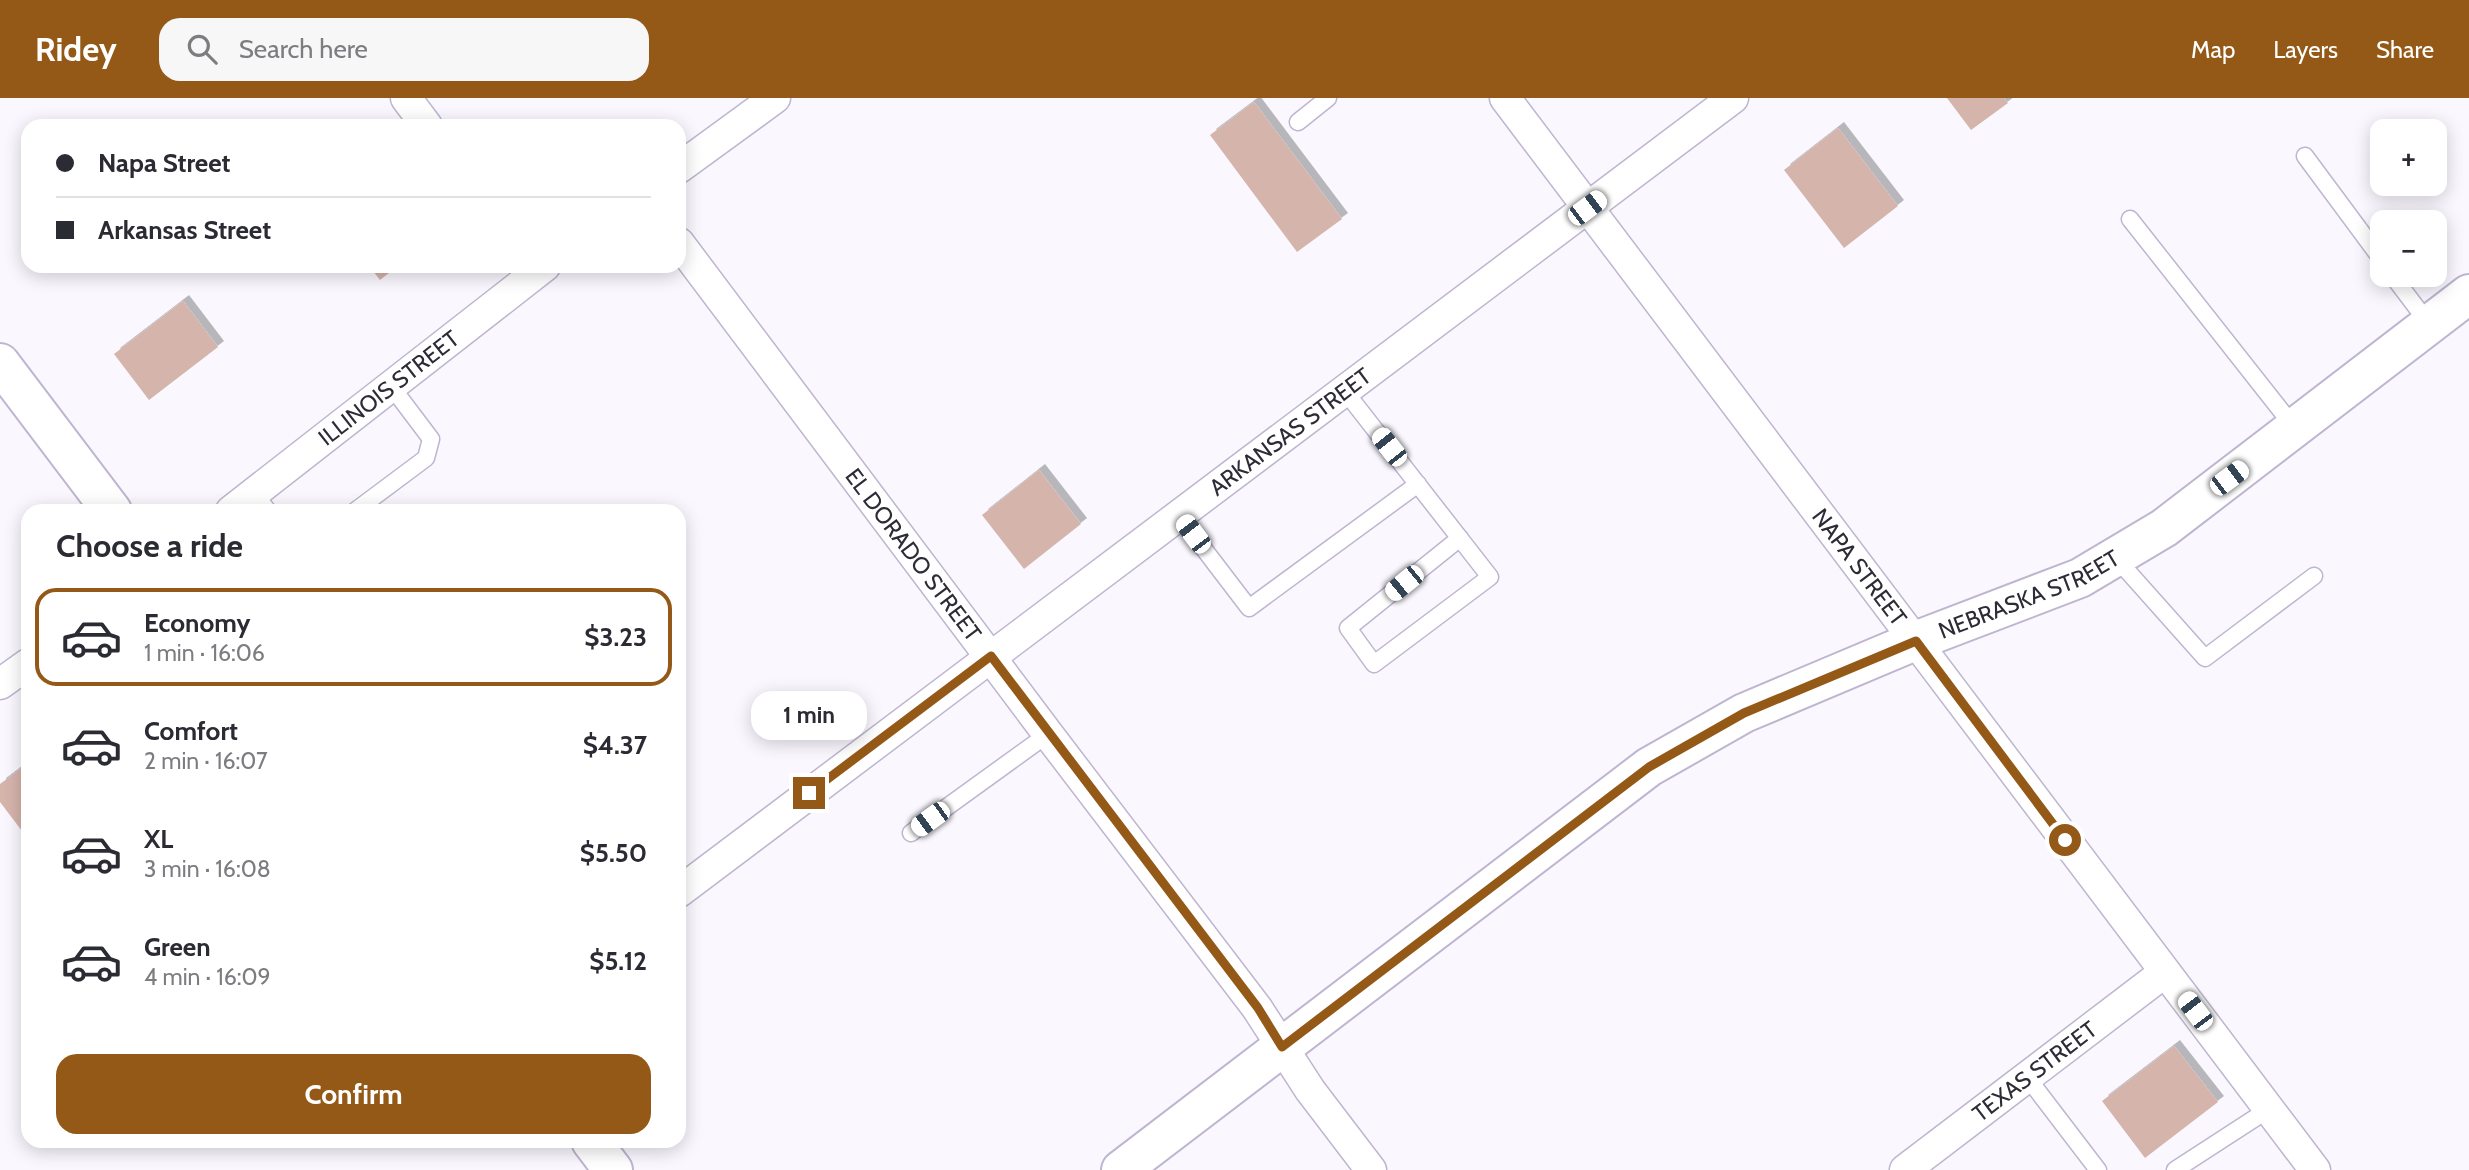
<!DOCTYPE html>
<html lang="en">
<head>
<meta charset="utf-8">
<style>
	:root { --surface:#fff; --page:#f7f7f7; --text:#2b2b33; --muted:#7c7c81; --line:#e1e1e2; --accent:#945917 }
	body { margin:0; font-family:Cabin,sans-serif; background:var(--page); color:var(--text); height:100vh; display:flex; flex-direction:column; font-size:26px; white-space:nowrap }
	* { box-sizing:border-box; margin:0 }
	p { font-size:23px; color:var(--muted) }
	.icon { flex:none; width:38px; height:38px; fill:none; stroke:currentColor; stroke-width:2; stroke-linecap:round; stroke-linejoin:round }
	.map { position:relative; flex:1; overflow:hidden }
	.sheet { position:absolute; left:21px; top:406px; width:665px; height:644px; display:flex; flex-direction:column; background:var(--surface); border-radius:21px; box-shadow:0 4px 18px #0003 }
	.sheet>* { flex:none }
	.guide { position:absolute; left:21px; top:21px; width:665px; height:154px; border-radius:21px; box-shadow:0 4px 18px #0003; display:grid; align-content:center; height:154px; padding:0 35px; background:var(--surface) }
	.fabs { position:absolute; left:2370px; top:21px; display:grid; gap:14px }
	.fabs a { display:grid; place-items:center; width:77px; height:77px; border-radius:14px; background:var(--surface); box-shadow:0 4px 18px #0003; font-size:35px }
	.end { position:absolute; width:32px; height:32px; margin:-16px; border:9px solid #945917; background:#fff; box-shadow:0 0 0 4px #fff }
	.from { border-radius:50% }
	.bubble { position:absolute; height:49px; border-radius:21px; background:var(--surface); box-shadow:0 4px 18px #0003; font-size:23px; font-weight:700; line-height:49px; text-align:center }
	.car { position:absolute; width:21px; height:42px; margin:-21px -10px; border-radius:9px; box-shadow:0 0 5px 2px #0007; background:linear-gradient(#fff 24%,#345 0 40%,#fff 0 76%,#345 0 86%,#fff 0) }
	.guide b { display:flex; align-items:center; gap:24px; height:66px; font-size:26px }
	.guide b+b { border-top:2px solid var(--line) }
	.guide i { width:18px; height:18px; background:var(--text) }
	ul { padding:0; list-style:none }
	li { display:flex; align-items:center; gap:21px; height:98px; margin:0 14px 10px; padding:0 21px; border:4px solid transparent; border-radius:21px }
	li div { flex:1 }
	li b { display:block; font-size:26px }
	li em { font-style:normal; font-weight:700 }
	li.active { border-color:var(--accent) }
	li>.icon { width:63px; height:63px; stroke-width:1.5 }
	h2 { padding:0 35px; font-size:32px; line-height:84px }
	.action { display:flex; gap:14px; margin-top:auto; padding:14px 35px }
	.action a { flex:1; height:80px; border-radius:21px; background:var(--accent); color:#fff; font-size:28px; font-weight:700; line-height:80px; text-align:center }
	header { display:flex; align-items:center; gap:42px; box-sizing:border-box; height:98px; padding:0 35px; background:var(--accent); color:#fff }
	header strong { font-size:33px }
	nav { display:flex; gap:38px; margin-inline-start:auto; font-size:24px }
	.search { width:490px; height:63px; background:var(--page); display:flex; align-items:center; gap:18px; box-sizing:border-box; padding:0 24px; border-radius:21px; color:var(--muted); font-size:26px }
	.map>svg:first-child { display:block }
</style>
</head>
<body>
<header>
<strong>Ridey</strong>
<div class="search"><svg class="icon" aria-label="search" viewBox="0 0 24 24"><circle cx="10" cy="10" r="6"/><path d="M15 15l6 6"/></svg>Search here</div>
<nav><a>Map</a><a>Layers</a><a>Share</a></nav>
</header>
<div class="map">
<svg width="2469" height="1072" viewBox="0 0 2469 1072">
	<defs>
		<filter id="shadow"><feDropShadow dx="6" dy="-6" stdDeviation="0" flood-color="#0004"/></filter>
	</defs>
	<rect width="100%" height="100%" fill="#faf8fe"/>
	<path fill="#d5b4ac" filter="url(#shadow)" d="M1947 0H2004L2008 5 1971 32Z
		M1254 4 1342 121 1297 154 1210 37Z
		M1838 30 1898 108 1844 150 1784 72Z
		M369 168H398L380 182Z
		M183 203 218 249 149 302 114 256Z
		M1039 372 1081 426 1024 471 982 417Z
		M28 665V741L0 704V686Z
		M2174 948 2218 1004 2145 1060 2102 1003Z"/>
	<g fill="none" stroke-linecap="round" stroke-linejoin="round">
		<defs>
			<path id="lane" d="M1298 24 1328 0
				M2305 58 2382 162
				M2130 121 2294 329
				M2392 177 2429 226
				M1344 292 1490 479 1374 566 1348 530 1460 440
				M254 395 268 413
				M355 413 426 360 431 341 391 288
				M1178 417 1249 510 1418 386
				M2115 459 2205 560 2314 478
				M911 735 1048 636
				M2027 979 2098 1072
				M2175 1072 2269 1011"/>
			<g id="street">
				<path d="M406 0 427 28"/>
				<path id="s1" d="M1505 0 2315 1072"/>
				<path d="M679 70 775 0"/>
				<path id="s2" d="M679 145 1048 636 1257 910 1310 992 1371 1072"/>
				<path id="s3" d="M231 413 545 168"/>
				<path d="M0 586 28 566"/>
				<path id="s4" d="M679 794 1733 0"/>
				<path id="s5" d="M1905 1072 2165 874"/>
			</g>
			<g id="secondary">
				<path d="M0 265 112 413"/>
				<path d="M591 1043 613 1072"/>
				<path id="s6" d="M1121 1072 1649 669 1744 615 1915 543 2080 480 2164 430 2469 196"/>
			</g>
		</defs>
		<use href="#lane" stroke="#beb5d1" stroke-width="19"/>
		<use href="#street" stroke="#beb5d1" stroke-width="33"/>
		<use href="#secondary" stroke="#beb5d1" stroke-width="42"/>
		<use href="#lane" stroke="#fff" stroke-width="16"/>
		<use href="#street" stroke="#fff" stroke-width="30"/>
		<use href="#secondary" stroke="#fff" stroke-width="38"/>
	</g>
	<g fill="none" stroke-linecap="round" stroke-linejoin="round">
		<path stroke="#945917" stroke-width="9" d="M809 695 991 558 1258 910 1282 949 1649 669 1744 615 1916 543 2065 742"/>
	</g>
	<g text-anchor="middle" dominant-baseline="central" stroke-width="6" stroke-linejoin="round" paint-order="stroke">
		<g font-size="23" fill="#2e2b36" stroke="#fff">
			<text stroke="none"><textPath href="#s3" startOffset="200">ILLINOIS STREET</textPath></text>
			<text stroke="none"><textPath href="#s4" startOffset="765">ARKANSAS STREET</textPath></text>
			<text stroke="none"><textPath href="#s2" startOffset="390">EL DORADO STREET</textPath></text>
			<text stroke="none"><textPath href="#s1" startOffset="588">NAPA STREET</textPath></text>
			<text stroke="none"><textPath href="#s6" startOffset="1082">NEBRASKA STREET</textPath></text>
			<text stroke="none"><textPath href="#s5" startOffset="163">TEXAS STREET</textPath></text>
		</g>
	</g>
</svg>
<div class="fabs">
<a>+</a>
<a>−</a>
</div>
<i class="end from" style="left:2065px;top:742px"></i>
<i class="end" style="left:809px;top:695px"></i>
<div class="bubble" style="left:751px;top:593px;width:116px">1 min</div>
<i class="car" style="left:1587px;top:110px;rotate:53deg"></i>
<i class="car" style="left:1389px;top:349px;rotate:322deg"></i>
<i class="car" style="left:2229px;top:380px;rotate:53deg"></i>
<i class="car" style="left:1193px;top:436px;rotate:323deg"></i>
<i class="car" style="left:1404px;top:485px;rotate:231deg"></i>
<i class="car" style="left:930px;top:721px;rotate:234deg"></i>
<i class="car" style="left:2195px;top:913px;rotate:323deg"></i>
<div class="guide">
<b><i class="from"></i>Napa Street</b>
<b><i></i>Arkansas Street</b>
</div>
<section class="sheet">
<h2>Choose a ride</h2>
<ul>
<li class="active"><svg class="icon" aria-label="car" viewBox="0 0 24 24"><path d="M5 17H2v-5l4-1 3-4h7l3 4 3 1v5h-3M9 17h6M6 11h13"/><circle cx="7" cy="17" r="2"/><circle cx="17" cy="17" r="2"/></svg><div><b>Economy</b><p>1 min · 16:06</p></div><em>$3.23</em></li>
<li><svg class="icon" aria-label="car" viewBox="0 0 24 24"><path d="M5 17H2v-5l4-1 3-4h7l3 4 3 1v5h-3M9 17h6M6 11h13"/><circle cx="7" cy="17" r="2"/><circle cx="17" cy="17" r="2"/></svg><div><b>Comfort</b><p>2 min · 16:07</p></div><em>$4.37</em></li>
<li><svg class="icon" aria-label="car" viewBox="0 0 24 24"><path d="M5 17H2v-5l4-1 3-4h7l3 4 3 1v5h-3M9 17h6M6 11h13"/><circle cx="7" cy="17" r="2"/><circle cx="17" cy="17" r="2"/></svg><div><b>XL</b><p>3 min · 16:08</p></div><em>$5.50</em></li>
<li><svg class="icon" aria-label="car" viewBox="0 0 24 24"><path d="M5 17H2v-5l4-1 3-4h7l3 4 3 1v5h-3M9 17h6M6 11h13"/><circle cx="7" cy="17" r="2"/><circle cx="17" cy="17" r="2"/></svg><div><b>Green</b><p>4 min · 16:09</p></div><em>$5.12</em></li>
</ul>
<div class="action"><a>Confirm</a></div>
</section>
</div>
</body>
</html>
